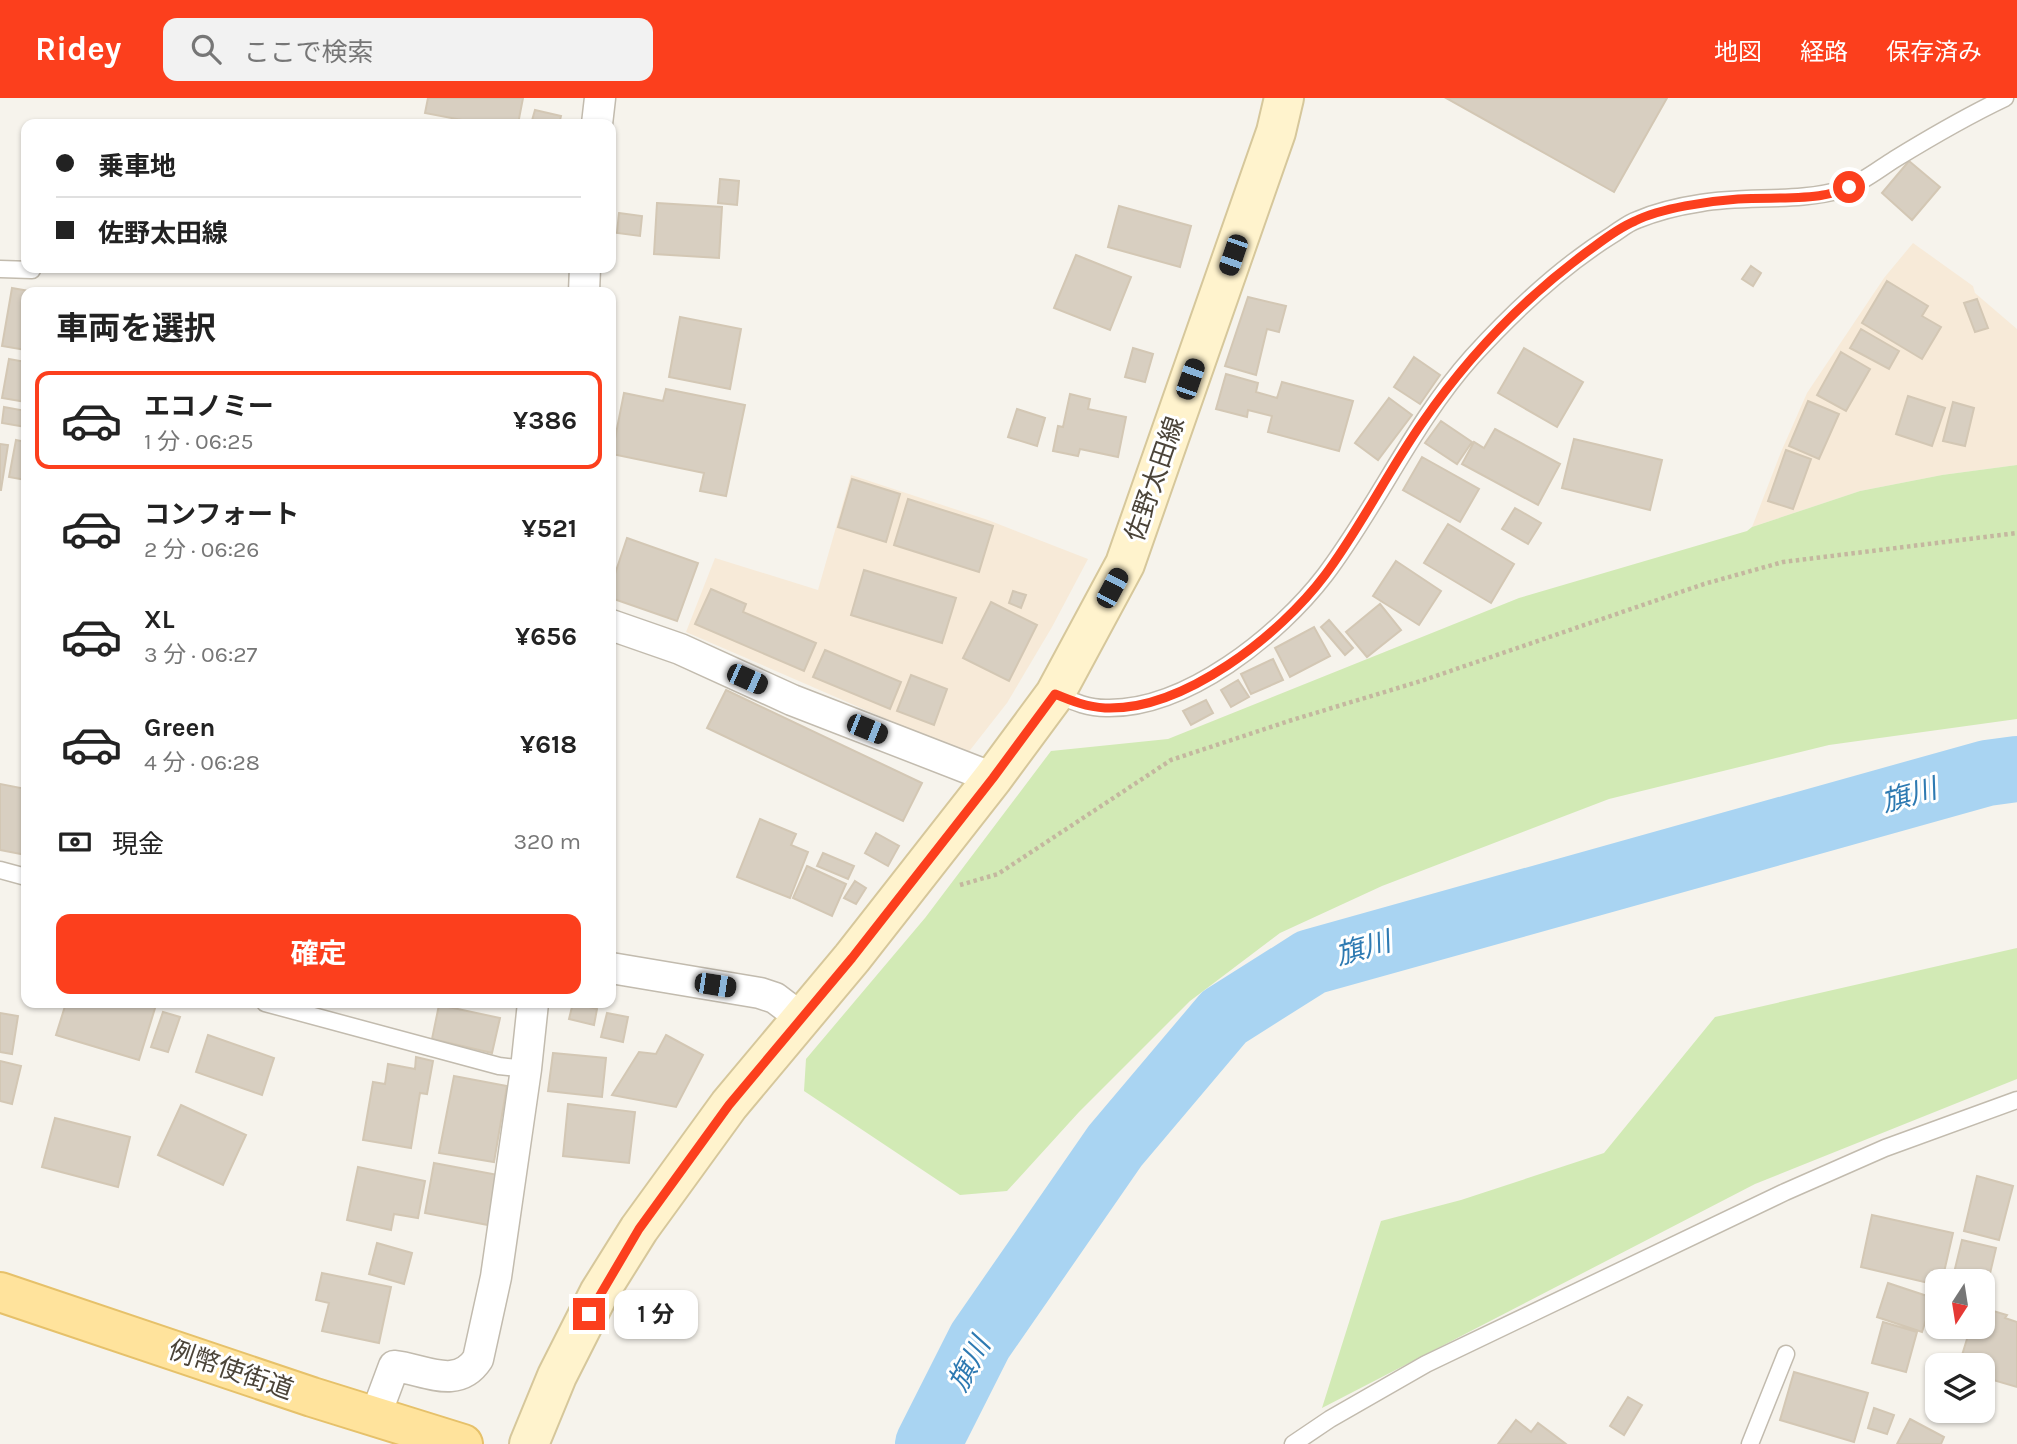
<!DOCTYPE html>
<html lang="ja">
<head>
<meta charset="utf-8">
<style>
	:root { --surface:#fff; --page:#f2f2f2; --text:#222; --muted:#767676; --line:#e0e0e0; --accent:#fc3f1d }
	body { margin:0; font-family:Karla,"Noto Sans JP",sans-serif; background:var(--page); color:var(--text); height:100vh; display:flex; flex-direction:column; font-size:26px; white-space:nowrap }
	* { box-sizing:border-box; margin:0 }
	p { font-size:23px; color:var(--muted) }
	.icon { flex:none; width:38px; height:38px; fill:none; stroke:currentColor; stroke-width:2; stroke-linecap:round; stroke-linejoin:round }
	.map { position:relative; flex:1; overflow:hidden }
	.details { position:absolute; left:21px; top:189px; width:595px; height:721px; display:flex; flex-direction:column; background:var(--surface); border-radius:14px; box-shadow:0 2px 5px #0004 }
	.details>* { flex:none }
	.hud { position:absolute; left:21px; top:21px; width:595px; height:154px; border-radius:14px; box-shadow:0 2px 5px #0004; display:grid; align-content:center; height:154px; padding:0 35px; background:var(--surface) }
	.needle { width:46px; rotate:192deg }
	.buttons { position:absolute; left:1925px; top:1171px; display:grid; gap:14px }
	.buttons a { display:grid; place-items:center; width:70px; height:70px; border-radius:14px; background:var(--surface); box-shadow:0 2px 5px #0004; font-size:35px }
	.end { position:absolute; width:32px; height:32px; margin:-16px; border:9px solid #fc3f1d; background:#fff; box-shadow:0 0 0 4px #fff }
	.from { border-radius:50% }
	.bubble { position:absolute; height:49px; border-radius:14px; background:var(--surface); box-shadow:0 2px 5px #0004; font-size:23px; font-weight:700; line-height:49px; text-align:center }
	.car { position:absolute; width:21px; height:42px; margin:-21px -10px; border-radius:9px; box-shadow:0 0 5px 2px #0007; background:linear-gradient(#222 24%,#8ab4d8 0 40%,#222 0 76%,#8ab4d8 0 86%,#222 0) }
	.hud b { display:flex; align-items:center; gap:24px; height:66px; font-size:26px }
	.hud b+b { border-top:2px solid var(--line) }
	.hud i { width:18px; height:18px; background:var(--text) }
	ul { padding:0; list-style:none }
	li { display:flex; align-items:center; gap:21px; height:98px; margin:0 14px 10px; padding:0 21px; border:4px solid transparent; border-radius:14px }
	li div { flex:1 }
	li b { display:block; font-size:26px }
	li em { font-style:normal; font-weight:700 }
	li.on { border-color:var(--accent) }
	li>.icon { width:63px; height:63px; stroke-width:1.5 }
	h2 { padding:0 35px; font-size:32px; line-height:84px }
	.pay { display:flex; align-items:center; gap:18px; height:77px; padding:0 35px; font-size:26px }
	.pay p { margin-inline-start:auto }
	.button { display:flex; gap:14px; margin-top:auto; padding:14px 35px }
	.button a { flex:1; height:80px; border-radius:14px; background:var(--accent); color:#fff; font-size:28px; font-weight:700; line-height:80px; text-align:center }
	header { display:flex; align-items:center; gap:42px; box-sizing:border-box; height:98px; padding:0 35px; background:var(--accent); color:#fff }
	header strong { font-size:33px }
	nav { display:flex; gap:38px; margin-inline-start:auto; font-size:24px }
	.search { width:490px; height:63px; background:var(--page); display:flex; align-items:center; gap:18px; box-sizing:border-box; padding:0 24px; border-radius:14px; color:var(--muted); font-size:26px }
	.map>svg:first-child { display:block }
</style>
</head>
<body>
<header>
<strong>Ridey</strong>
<div class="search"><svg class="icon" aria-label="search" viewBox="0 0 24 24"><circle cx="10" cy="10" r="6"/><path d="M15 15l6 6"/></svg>ここで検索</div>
<nav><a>地図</a><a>経路</a><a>保存済み</a></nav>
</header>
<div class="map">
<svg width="2017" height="1346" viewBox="0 0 2017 1346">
	<rect width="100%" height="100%" fill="#f6f3ec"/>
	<path fill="#f7ead8" d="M1913 145 1973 188 1975 195 2017 231V367L1942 377 1860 393 1752 429 1781 354 1807 295 1884 180Z
		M851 377 988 422 1088 461 1052 529 1007 605 967 656 686 534 715 460 818 492Z"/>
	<path fill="#d2eab5" d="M2017 367V621L1829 647 1609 701 1382 788 1280 835 1190 903 1079 1014 1007 1093 960 1097 804 993 806 961 925 820 1051 653 1168 641 1519 500 1747 433 1752 429 1860 393 1942 377Z
		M2017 850V981L1755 1086 1322 1310 1381 1123 1461 1102 1604 1055 1715 919Z"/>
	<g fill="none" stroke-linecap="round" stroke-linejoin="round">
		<path stroke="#a9d4f2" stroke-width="66" d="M928 1346 980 1243 1115 1048 1224 919 1311 864 1987 675 2017 671"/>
	</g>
	<path fill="#d8cfc1" stroke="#d3c7b4" stroke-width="2" d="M428 0H523L518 26H483L425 15Z
		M1446 0H1667L1614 94Z
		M535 12 561 18 559 26H531Z
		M1909 63 1940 89 1912 122 1882 95Z
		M720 81 739 83 737 107 718 105Z
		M657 105 722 109 719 160 654 156Z
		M1119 108 1191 128 1180 169 1108 149Z
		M619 115 642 118 640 138 617 135Z
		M1076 157 1131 179 1110 232 1054 210Z
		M1751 168 1761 175 1753 188 1742 181Z
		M1887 183 1928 208 1922 218 1941 229 1922 261 1862 225Z
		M12 190 35 194H26V252L2 248Z
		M1248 199 1286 208 1279 234 1267 231 1256 277 1225 268Z
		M1977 201 1988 230 1975 234 1964 205Z
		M680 219 741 231 730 291 669 279Z
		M1861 231 1899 253 1889 271 1850 250Z
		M1133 250 1153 256 1145 284 1125 279Z
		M1524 250 1583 284 1557 329 1498 295Z
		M1841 254 1870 271 1846 313 1817 297Z
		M1414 259 1440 277 1420 306 1394 289Z
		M9 261 26 264V304L2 300Z
		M1226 276 1258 285 1256 294 1277 300 1282 284 1353 303 1339 353 1268 334 1272 318 1248 312 1247 319 1216 311Z
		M666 291 745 307 726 398 700 393 704 375 612 356 624 295 663 303Z
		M1070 296 1090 301 1088 311 1126 319 1118 359 1080 351 1078 358 1053 353 1058 328 1063 329Z
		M1908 298 1945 310 1932 348 1896 336Z
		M1389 300 1412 317 1378 362 1355 345Z
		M1808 303 1839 316 1819 361 1789 348Z
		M1953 304 1974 310 1965 348 1943 343Z
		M4 309 26 313V329L2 325Z
		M1017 311 1045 320 1037 348 1008 339Z
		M1441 323 1472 344 1457 366 1425 345Z
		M1495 331 1560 366 1538 407 1462 366 1474 344 1484 350Z
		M1574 341 1662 362 1650 412 1562 390Z
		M16 342 26 344V382L9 379Z
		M0 346 8 347 1 392H0Z
		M1786 352 1811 361 1793 411 1768 403Z
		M1422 359 1479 391 1460 424 1403 392Z
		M852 381 900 396 886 444 838 429Z
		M908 401 993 428 979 474 894 447Z
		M1515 410 1541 425 1528 446 1502 431Z
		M1448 426 1514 466 1491 505 1424 465Z
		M627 440 698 465 677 523 611 500V488Z
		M1396 463 1441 493 1419 527 1373 498Z
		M864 472 956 500 942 545 851 517Z
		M711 491 746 506 743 514 816 545 804 573 695 526Z
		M1013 493 1026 497 1021 510 1009 505Z
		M991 504 1037 527 1009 583 963 560Z
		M1380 506 1401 532 1367 559 1346 534Z
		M1329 522 1353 550 1345 557 1321 529Z
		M1314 529 1330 558 1290 579 1275 550Z
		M825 552 901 584 890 611 813 579Z
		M1273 561 1283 582 1251 596 1241 576Z
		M911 577 947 591 934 627 897 613Z
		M1238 582 1249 599 1231 609 1221 592Z
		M726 592 922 685 903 723 707 630Z
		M1206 602 1213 615 1191 627 1183 613Z
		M0 686 26 691V757L0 752Z
		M760 721 796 736 791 747 808 754 790 800 737 779Z
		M876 735 899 748 888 768 865 755Z
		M823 755 854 768 848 781 817 768Z
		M807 768 846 786 832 818 793 800Z
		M855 783 866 790 856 806 844 800Z
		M66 905H147L156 907 139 962 56 937Z
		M573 905 597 911 594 927 569 921Z
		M439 907 500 920 492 955 432 941Z
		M163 914 180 919 168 954 151 949Z
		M0 915 18 918 12 956 0 954Z
		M607 915 628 919 623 944 601 939Z
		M208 937 274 960 262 997 196 974Z
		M666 937 703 957 676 1009 612 997 639 954 656 956Z
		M553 955 606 960 602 999 548 993Z
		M416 959 433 963 427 996 420 995 411 1050 363 1042 373 984 385 986 388 966 415 971Z
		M0 963 21 968 12 1006 0 1003Z
		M454 978 507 988 494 1064 439 1055Z
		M568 1006 635 1014 629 1065 563 1058Z
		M181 1007 246 1037 223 1087 158 1057Z
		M55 1020 130 1039 118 1089 42 1069Z
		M434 1065 498 1077 488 1127 425 1115Z
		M358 1069 425 1083 418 1120 394 1116 391 1132 347 1122Z
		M1977 1078 2013 1088 1999 1142 1964 1133Z
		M1872 1117 1953 1135 1942 1183H1937V1187L1861 1169Z
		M1962 1142 1996 1150 1984 1201 1983 1183H1952Z
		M377 1145 412 1155 404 1186 369 1176Z
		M322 1175 391 1189 379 1245 322 1233 329 1205 316 1202Z
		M1888 1185 1933 1200 1922 1234 1877 1219Z
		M1983 1210 2007 1217 2005 1220 2017 1224V1289L1983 1279V1267H1959L1971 1228H1983Z
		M1883 1224 1917 1234 1906 1274 1872 1265Z
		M1794 1274 1868 1295 1854 1344 1780 1322Z
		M1628 1299 1642 1307 1624 1337 1610 1328Z
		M1874 1310 1894 1317 1887 1336 1868 1330Z
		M1910 1321 1944 1339 1941 1346H1897Z
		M1516 1322 1531 1334 1538 1325 1566 1346H1498Z"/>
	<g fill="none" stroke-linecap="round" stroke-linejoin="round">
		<defs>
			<path id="service" d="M0 171 32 172
				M1055 596C1072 603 1087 610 1106 610 1186 612 1279 537 1325 477 1378 407 1413 325 1472 259 1513 214 1559 170 1612 137 1620 132 1628 125 1637 122 1656 114 1681 108 1701 105 1748 97 1798 105 1844 91 1862 85 1879 71 1895 61 1931 39 1967 18 2005 0
				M0 772 26 779
				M265 905 499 968 526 971
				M1293 1346 1330 1321 1426 1266 1785 1094 1885 1050 2017 1002
				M1750 1346 1786 1256"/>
			<path id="minor" d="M597 26 600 0
				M584 194 585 170
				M611 527 680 551 792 602 993 680
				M611 870 760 895 775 900 800 919
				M375 1319 394 1268C424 1271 457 1293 478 1261L496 1179 526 971 533 905"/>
			<path id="secondary" d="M529 1346 557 1278 599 1195 639 1131 729 1007 852 860 993 680 1055 596 1125 466 1276 34 1284 0"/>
			<path id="primary" d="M0 1194 312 1299 463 1346"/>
		</defs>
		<use href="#service" stroke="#c2bbae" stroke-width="19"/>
		<use href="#minor" stroke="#c2bbae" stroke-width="33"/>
		<use href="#secondary" stroke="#d6c79b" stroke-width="42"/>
		<use href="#primary" stroke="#e6c16a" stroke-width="42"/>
		<path stroke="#c4b79f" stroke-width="4.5" stroke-dasharray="3.5 3.5" stroke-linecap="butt" d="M960 787 998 776 1171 662 1292 622 1421 583 1704 486 1783 464 2017 435"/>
		<use href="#service" stroke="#fff" stroke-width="16"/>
		<use href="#minor" stroke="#fff" stroke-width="30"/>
		<use href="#secondary" stroke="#fff3cd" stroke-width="38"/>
		<use href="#primary" stroke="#ffe39c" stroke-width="38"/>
	</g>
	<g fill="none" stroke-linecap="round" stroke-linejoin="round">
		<path stroke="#fc3f1d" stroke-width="9" d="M589 1216 639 1131 729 1007 852 860 993 680 1055 596C1072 603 1087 609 1105 610 1184 613 1280 537 1325 477 1361 429 1387 375 1422 325 1469 257 1528 196 1595 148 1607 139 1621 129 1635 123 1661 110 1709 103 1738 101 1766 99 1796 102 1823 97 1832 96 1840 92 1849 89"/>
	</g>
	<g text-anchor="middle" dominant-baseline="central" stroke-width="6" stroke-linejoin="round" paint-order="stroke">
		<g font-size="26" fill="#4b4439" stroke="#fff">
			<text transform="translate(1155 381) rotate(-71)">佐野太田線</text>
			<text transform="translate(231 1272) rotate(19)">例幣使街道</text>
		</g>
		<g font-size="28" font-style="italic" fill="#2e7ab2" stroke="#fff">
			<text transform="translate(1909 697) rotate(-16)">旗川</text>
			<text transform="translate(1363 850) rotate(-16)">旗川</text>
			<text transform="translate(969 1266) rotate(-62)">旗川</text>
		</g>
	</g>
</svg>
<div class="buttons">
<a><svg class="needle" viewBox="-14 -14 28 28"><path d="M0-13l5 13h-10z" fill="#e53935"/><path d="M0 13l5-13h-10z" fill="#767676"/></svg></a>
<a><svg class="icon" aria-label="layers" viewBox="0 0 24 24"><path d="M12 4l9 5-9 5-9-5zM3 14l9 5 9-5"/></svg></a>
</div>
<i class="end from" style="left:1849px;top:89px"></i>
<i class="end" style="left:589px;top:1216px"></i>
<div class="bubble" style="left:614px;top:1192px;width:84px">1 分</div>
<i class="car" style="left:1233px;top:157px;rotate:199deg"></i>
<i class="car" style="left:1190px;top:281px;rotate:19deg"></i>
<i class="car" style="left:1112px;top:490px;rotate:28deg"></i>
<i class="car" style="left:747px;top:581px;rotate:114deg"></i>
<i class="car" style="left:867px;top:631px;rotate:112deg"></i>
<i class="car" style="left:715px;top:887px;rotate:99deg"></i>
<div class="hud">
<b><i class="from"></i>乗車地</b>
<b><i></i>佐野太田線</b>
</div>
<section class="details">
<h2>車両を選択</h2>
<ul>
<li class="on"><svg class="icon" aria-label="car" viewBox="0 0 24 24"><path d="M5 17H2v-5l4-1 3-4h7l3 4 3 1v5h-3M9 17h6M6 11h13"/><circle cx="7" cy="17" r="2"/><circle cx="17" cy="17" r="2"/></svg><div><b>エコノミー</b><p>1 分 · 06:25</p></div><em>¥386</em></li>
<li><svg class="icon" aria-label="car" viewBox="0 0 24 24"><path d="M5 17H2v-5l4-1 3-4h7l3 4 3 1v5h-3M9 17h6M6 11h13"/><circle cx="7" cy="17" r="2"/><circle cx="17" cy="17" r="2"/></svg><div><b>コンフォート</b><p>2 分 · 06:26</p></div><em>¥521</em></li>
<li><svg class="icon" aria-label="car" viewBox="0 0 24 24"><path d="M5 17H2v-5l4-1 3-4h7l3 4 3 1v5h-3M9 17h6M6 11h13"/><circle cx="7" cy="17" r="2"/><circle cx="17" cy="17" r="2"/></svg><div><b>XL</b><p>3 分 · 06:27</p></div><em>¥656</em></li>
<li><svg class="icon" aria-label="car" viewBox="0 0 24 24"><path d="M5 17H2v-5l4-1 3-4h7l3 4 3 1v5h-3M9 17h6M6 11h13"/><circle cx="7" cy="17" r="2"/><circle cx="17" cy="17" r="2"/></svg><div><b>Green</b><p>4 分 · 06:28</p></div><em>¥618</em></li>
</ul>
<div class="pay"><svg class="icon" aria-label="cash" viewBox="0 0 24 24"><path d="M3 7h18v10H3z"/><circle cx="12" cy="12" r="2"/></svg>現金<p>320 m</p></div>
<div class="button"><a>確定</a></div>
</section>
</div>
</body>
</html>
